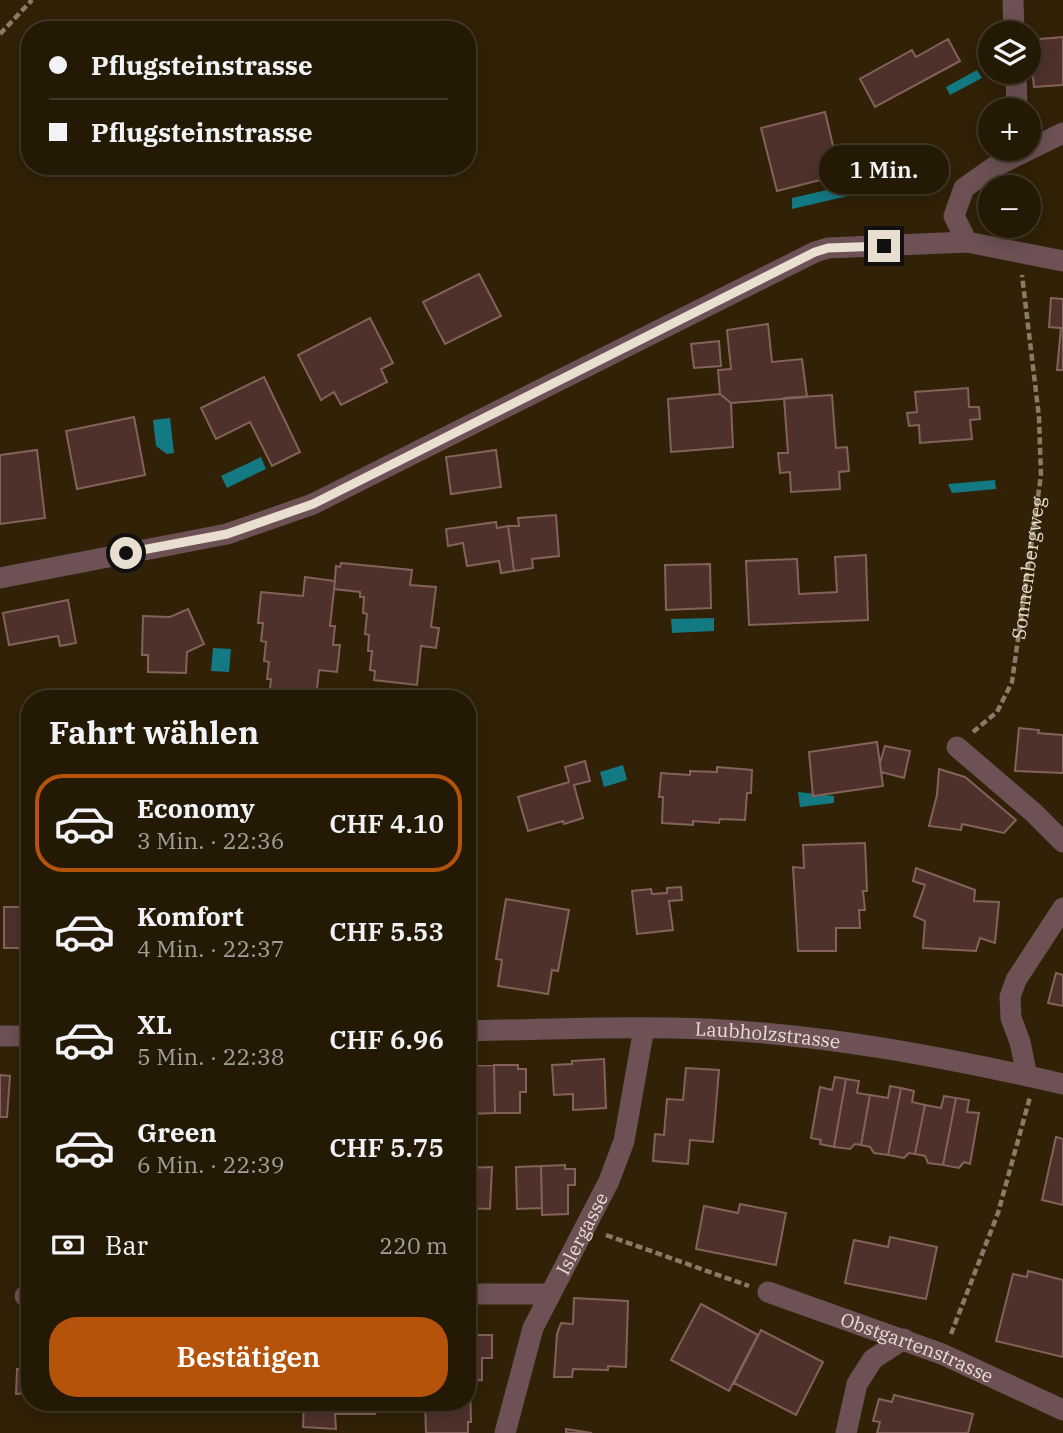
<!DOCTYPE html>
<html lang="de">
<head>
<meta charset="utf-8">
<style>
	:root { --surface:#241905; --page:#302613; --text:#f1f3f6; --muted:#a3a09a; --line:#413827; --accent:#b45309 }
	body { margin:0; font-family:"IBM Plex Serif",serif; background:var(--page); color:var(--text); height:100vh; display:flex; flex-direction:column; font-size:26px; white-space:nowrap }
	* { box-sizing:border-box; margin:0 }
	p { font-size:23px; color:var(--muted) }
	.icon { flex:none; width:38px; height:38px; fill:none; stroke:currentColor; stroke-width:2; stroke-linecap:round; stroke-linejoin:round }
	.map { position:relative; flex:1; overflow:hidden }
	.panel { position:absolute; left:21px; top:690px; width:455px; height:721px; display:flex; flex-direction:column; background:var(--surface); border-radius:28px; box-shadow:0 4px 18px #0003,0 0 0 2px var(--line) }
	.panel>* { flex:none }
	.guide { position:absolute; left:21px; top:21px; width:455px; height:154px; border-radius:28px; box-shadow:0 4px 18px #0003,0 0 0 2px var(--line); display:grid; align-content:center; height:154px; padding:0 28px; background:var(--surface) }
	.fabs { position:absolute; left:978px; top:21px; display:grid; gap:14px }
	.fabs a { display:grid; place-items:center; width:63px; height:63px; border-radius:50%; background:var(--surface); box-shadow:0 4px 18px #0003,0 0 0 2px var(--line); font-size:35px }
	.end { position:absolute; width:32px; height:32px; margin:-16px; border:9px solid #e9dfd0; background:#111; box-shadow:0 0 0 4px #111 }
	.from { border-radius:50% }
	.bubble { position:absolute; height:49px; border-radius:24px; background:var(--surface); box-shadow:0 4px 18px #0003,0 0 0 2px var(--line); font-size:23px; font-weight:600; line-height:49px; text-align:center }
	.guide b { display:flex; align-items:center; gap:24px; height:66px; font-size:26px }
	.guide b+b { border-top:2px solid var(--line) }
	.guide i { width:18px; height:18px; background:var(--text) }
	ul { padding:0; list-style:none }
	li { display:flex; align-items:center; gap:21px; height:98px; margin:0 14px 10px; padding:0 14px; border:4px solid transparent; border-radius:28px }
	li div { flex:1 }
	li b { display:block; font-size:26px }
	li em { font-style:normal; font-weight:600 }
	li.on { border-color:var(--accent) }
	li>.icon { width:63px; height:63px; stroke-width:1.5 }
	h2 { padding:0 28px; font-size:32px; line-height:84px }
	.pay { display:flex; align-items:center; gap:18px; height:77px; padding:0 28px; font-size:26px }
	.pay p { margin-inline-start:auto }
	.action { display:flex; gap:14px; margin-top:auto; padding:14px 28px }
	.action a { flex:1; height:80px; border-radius:28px; background:var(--accent); color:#fff; font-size:28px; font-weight:600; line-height:80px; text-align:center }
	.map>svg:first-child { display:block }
</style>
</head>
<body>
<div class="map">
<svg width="1063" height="1433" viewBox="0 0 1063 1433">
	<rect width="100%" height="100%" fill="#302107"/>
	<path fill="#137983" d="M977 70 982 78 950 95 946 87Z
		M862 182 865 192 792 209V198Z
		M170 418 174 453 167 454 156 446 153 420Z
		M261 457 266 469 227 488 221 476Z
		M995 480 996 489 952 493 948 484Z
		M714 618V631L672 633 671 619Z
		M213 648 231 649 229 672 211 671Z
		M623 765 627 780 604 787 600 772Z
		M798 792 834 796V803L800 807Z"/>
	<path fill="#4f312b" stroke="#84625b" stroke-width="2" d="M1063 37V85L1034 87 1029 40Z
		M948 39 960 61 875 107 860 79 912 50 916 57Z
		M825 112 840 175 777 191 761 128Z
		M479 274 501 316 445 344 423 302Z
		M1051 298 1063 299V370H1057L1061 328 1049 327Z
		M370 318 393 363 381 369 387 382 341 405 334 392 321 400 298 355Z
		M768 324 772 362 802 359 807 397 731 403 720 394 718 370 731 369 727 330Z
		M719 341 721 366 694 368 691 344Z
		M264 377 300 452 272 466 250 422 216 439 201 408Z
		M968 388 969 407H979L980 419 970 420 972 439 920 443 919 425 909 426 907 413 917 412 915 392Z
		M720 394 731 403 733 447 671 452 668 399Z
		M832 395 836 448 847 447 849 471 839 472 840 489 791 492 790 472 780 473 778 453H788L784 398Z
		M134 417 145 475 77 489 66 431Z
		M37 450 45 518 0 524V455Z
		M496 450 501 487 451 494 446 457Z
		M556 515 559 556 532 559 533 568 514 571 508 526H519L518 518Z
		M496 522 497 528 508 526 514 571 501 573 499 561 467 566 463 543 448 546 446 529Z
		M866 555 868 620 749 625 746 561 797 559 799 594 837 592 835 557Z
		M341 563 412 570 410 585 436 587 431 627 439 628 436 648 421 646 417 685 374 680 375 671 370 670 372 651H368L369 635 365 634 367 614 363 613 364 597H360V592L334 589 336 566 340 567Z
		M710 564 711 608 666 610 665 565Z
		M305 577 335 581 330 626H335L333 645H340L337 672 319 670 316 698H269L271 679H267L269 662 264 661 266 642 261 641 263 623H258L261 592 303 596Z
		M68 600 76 643 60 646 58 636 9 645 3 613Z
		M188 609 204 644 187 652 186 673 148 672V655H142L143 616 170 617Z
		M26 709H30V745H25Z
		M1019 728 1039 730 1038 733 1063 735V773L1015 771Z
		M877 742 883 786 813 796 809 752Z
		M885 746 910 751 904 778 881 772 880 763Z
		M585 761 590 781 574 785 583 818 564 824 563 821 528 831 518 797 569 782 565 767Z
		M717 767 752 770 751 793H747L745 820 720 819 719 823 693 821V825L662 823 663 797H659L661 773 690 775V771L717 772Z
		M939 769 965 777 1016 820 1004 833 962 824 961 830 929 826 937 795Z
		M467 802H472L470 846H467Z
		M24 819H30V834L24 835Z
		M865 843 867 891H863L865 910H859L860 928H836V951H798L793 867 804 868 803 845Z
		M916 868 975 890 974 901 999 902 995 943 980 938 976 951 923 948 925 921 914 916 925 885 913 881Z
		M681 887 682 900 669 901 673 930 637 934 632 891 651 889 652 894 667 893V888Z
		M506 899 569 910 558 971 552 970 548 994 498 986 502 960 496 959Z
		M4 907H30V948H4Z
		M1056 973 1063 975V1006L1048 1003Z
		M604 1059 606 1108 573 1110V1094L554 1095 552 1065 572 1064V1061Z
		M494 1065 495 1113 467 1114V1066Z
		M494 1065H518V1069H526V1092H520V1113H495Z
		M686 1068 719 1070 713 1142 690 1140 688 1164 653 1161 655 1134 664 1135 667 1099 683 1100Z
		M0 1075 10 1076 7 1117H0Z
		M835 1077 846 1079 834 1147 820 1144 821 1140 811 1138 820 1087 832 1090Z
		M846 1079 859 1081 857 1093 870 1095 861 1145 855 1144 850 1149 834 1147Z
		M890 1086 901 1088 888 1155 874 1153 870 1147 861 1145 870 1095 888 1098Z
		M901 1088 914 1091 912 1102 925 1105 915 1154 909 1153 904 1158 888 1155Z
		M944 1096 956 1098 943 1165 928 1163 925 1156 915 1154 925 1105 941 1108Z
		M956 1098 969 1100 967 1112 979 1113 970 1164 964 1162 959 1168 943 1165Z
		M1056 1137 1063 1139V1205L1042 1200Z
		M565 1165V1169H575V1185H568V1214L542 1215 541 1166Z
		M541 1166 542 1208 517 1209 516 1167Z
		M492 1167 490 1209 467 1208V1168Z
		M740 1204 786 1213 776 1265 696 1249 704 1206 738 1213Z
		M890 1237 937 1247 926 1299 845 1283 854 1240 888 1247Z
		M1028 1271 1063 1280V1357L996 1341 1013 1274 1027 1277Z
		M574 1298 628 1301 626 1367 608 1366V1370L573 1369 572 1377H554L557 1334 561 1323 573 1324Z
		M701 1304 758 1335 729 1391 671 1360Z
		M761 1330 823 1362 796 1415 734 1383Z
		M467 1335H492V1358H482V1380L470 1381 471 1422H468V1433H426L425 1402H467Z
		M30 1368V1393L16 1394 17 1369Z
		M894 1395 973 1414 968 1433H877L880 1422 873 1421 879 1399 892 1402Z
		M304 1402H375V1414H335L336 1429 303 1427Z
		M566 1429 592 1433H566Z"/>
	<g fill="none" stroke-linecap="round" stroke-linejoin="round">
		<g stroke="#897c67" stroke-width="4.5" stroke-dasharray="7 3.5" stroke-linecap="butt">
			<path d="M0 34 32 0"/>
			<path id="s1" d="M973 732 997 712 1012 682 1041 475 1039 417 1022 275"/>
			<path d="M606 1235 749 1286"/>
			<path d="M951 1334 998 1213 1030 1097"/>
		</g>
		<g stroke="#6d5154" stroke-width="21">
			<path d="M1013 0 1014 33"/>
			<path d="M1016 72 1017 110"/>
			<path d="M967 242 954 216 964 188 994 167 1063 133"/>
			<path d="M0 578 227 534 313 504 815 252 828 248 967 242 1063 261"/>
			<path d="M957 747 1034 813 1063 842"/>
			<path id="s2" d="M467 1031C547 1029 627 1026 706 1029 829 1035 944 1057 1063 1084"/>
			<path d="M0 1036H30"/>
			<path d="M1027 1076 1020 1042 1011 1018 1010 997 1016 980 1063 908"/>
			<path id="s3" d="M768 1292 942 1354 1063 1410"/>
			<path d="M467 1294H549"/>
			<path d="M25 1296H30"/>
			<path id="s4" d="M505 1433 533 1328 609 1181 624 1141 644 1028"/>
			<path d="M846 1433 857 1384 873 1359 904 1339"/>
		</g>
	</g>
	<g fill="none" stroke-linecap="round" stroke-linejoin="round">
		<path stroke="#e9dfd0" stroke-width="9" d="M126 553 227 534 313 504 815 252 828 248 884 246"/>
	</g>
	<g text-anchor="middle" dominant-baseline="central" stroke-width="6" stroke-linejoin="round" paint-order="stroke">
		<g font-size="19" fill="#e9dfd0" stroke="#261700">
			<text stroke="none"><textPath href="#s1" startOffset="180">Sonnenbergweg</textPath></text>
			<text stroke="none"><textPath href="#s2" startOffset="301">Laubholzstrasse</textPath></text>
			<text stroke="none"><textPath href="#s4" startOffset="215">Islergasse</textPath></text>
			<text stroke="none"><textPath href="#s3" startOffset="159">Obstgartenstrasse</textPath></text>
		</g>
	</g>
</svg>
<div class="fabs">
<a><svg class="icon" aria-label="layers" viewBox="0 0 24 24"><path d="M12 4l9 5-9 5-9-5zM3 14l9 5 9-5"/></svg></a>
<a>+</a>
<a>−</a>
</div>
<i class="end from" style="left:126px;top:553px"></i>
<i class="end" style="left:884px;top:246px"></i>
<div class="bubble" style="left:819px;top:145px;width:130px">1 Min.</div>
<div class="guide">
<b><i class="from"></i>Pflugsteinstrasse</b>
<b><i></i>Pflugsteinstrasse</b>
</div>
<section class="panel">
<h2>Fahrt wählen</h2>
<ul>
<li class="on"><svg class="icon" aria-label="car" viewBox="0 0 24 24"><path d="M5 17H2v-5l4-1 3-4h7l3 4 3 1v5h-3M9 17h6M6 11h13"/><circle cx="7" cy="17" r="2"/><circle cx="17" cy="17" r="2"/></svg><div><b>Economy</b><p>3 Min. · 22:36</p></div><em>CHF 4.10</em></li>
<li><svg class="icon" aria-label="car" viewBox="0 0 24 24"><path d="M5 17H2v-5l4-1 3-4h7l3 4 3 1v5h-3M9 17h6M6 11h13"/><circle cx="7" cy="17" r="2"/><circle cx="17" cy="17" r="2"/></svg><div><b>Komfort</b><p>4 Min. · 22:37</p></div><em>CHF 5.53</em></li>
<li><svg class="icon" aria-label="car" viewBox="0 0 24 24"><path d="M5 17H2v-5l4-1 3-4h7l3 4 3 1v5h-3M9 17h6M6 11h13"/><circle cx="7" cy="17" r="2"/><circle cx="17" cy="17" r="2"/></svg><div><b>XL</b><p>5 Min. · 22:38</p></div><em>CHF 6.96</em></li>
<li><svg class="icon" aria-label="car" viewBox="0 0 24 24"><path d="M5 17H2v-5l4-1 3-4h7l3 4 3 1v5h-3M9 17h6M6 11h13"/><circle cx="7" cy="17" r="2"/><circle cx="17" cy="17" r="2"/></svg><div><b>Green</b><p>6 Min. · 22:39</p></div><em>CHF 5.75</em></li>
</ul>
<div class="pay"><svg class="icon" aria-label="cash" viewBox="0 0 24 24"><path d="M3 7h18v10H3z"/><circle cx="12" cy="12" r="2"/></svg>Bar<p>220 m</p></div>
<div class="action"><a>Bestätigen</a></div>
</section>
</div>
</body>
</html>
